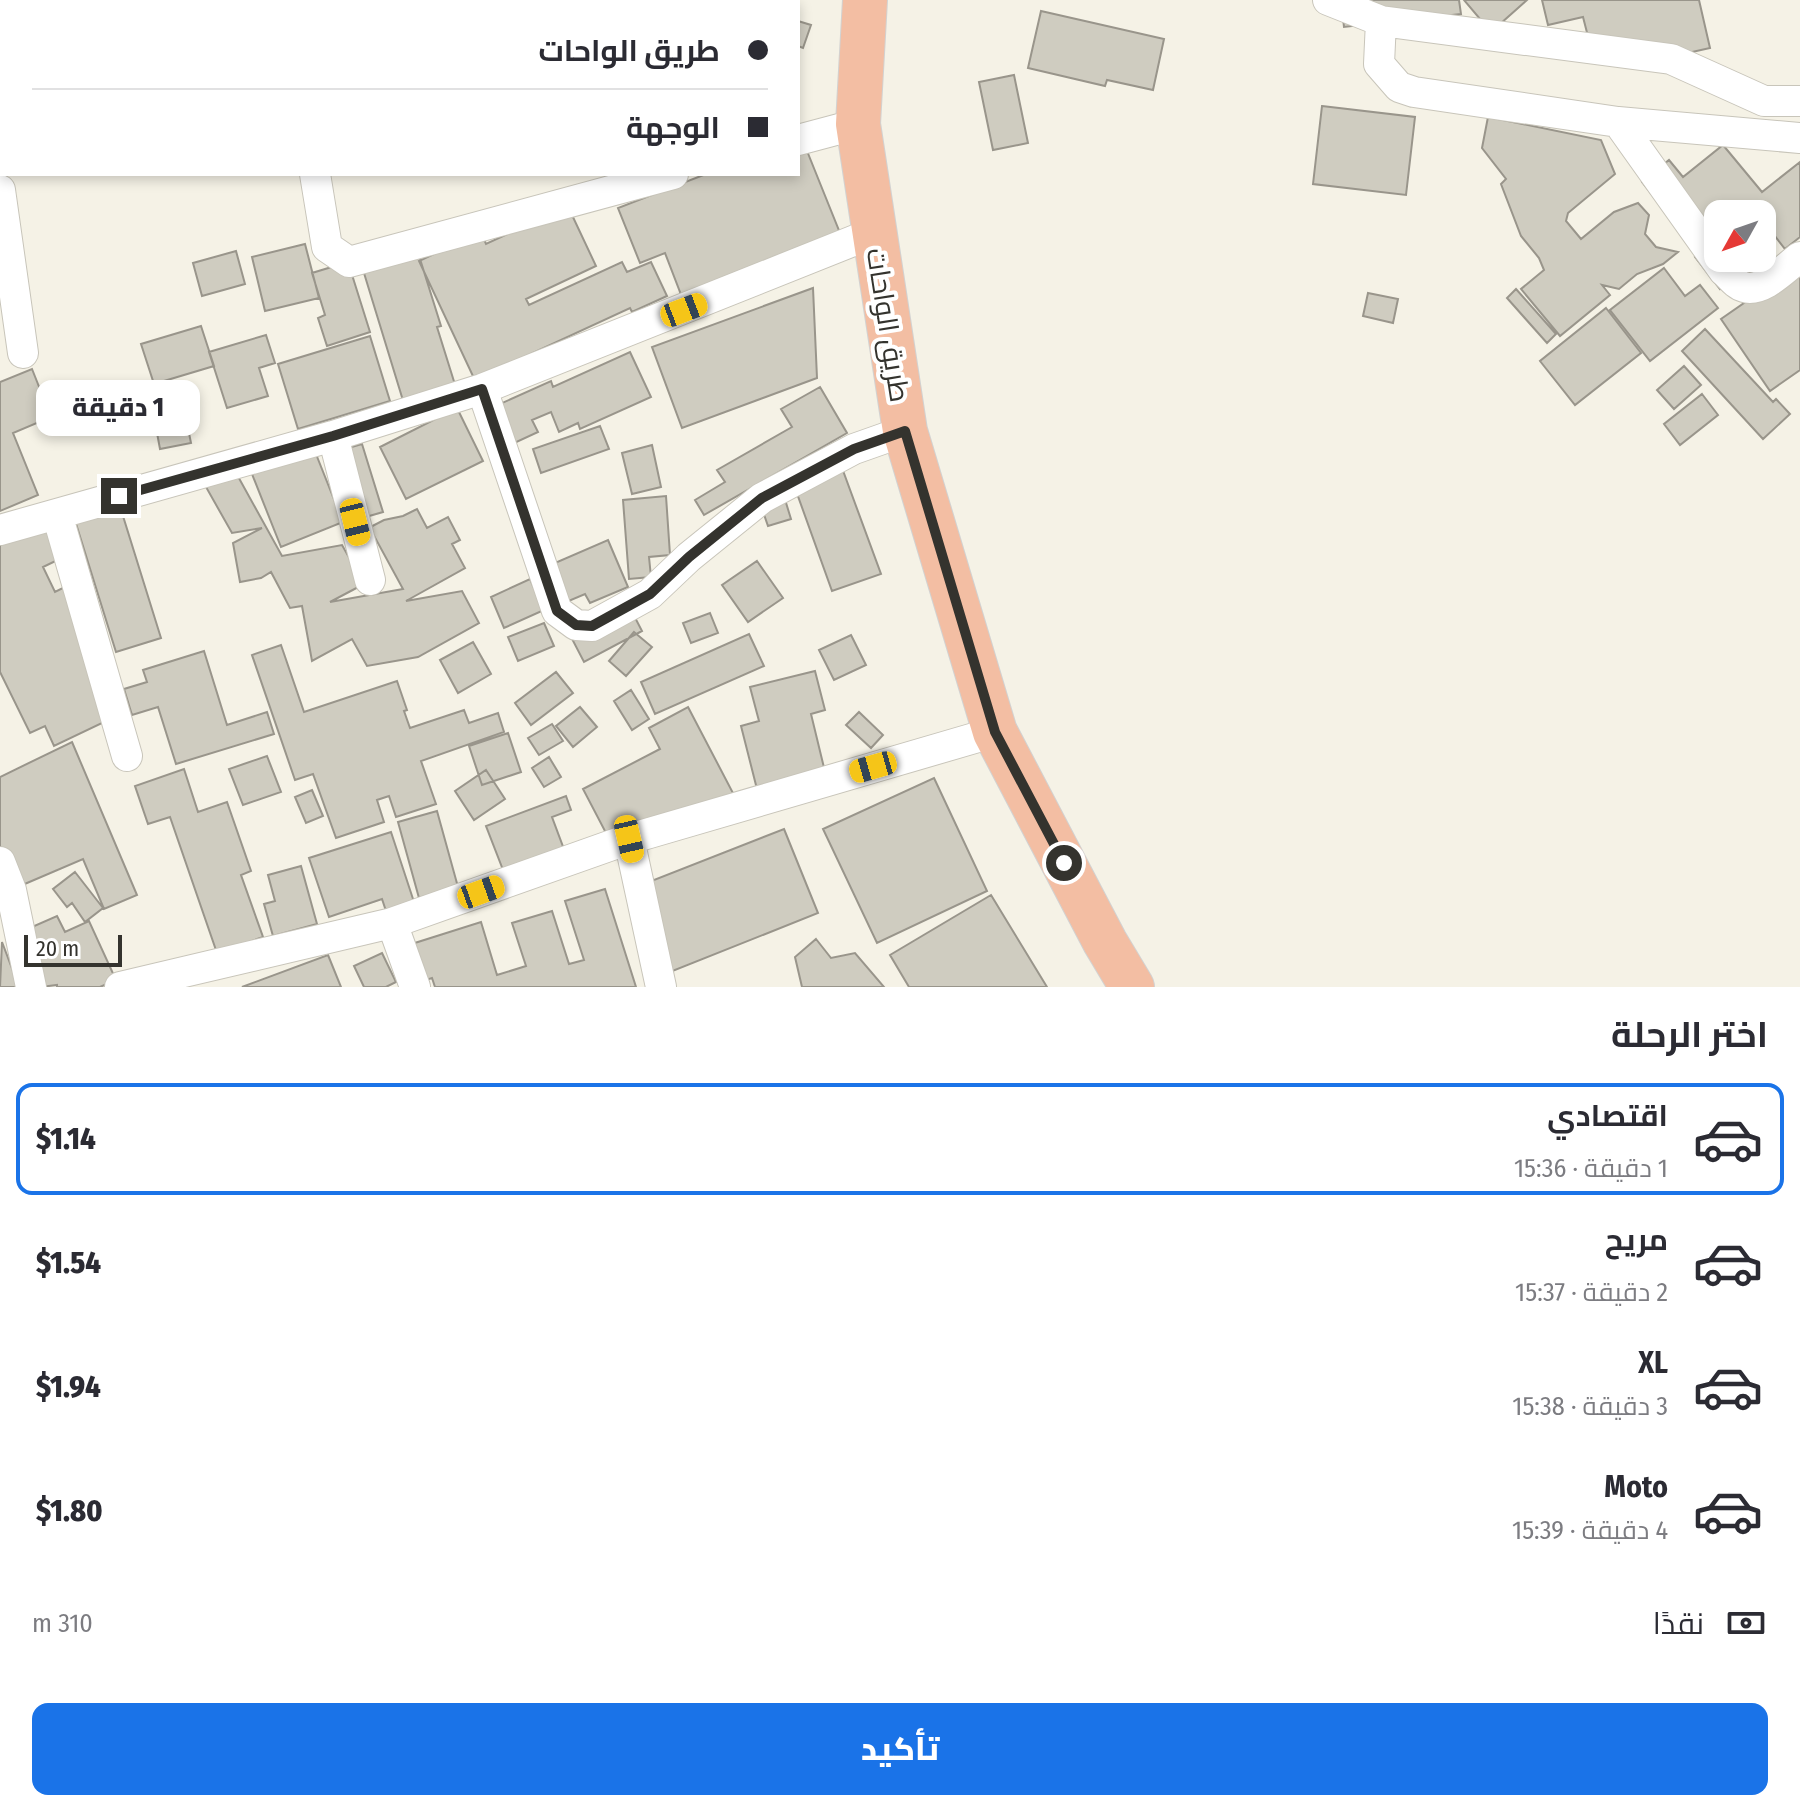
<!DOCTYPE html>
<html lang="ar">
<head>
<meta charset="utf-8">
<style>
	:root { --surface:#fff; --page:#f7f7f7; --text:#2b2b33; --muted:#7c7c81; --line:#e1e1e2; --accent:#1a73e8 }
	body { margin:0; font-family:"Fira Sans Condensed",Cairo,sans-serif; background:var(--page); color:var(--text); direction:rtl; height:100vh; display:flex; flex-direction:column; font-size:30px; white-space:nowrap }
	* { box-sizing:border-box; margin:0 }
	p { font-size:26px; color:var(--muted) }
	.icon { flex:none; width:44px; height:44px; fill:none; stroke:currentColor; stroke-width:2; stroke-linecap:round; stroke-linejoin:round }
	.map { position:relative; height:987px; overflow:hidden; direction:ltr }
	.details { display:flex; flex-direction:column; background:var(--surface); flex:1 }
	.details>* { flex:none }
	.guide { position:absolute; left:0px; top:0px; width:800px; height:176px; box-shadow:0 4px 12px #0003; direction:rtl; display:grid; align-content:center; height:176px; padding:0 32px; background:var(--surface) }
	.needle { width:52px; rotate:230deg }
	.controls { position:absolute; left:1704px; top:200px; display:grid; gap:16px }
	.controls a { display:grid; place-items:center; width:72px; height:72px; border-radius:16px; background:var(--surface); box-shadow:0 4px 12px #0003; font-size:40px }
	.scale { position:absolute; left:24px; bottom:20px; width:98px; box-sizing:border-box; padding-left:8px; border:4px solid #34332e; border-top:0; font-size:22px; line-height:28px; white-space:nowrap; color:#34332e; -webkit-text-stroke:6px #fff; paint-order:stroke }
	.end { position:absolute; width:36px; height:36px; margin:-18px; border:10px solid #34332e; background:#fff; box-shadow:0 0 0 4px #fff }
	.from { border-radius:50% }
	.bubble { position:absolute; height:56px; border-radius:16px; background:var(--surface); box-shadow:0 4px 12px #0003; font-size:26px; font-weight:800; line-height:56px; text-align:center; direction:rtl }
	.car { position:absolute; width:24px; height:48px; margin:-24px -12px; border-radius:10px; box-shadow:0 0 6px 2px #0007; background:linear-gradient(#f5c518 24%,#345 0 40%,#f5c518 0 76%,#345 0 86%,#f5c518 0) }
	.guide b { display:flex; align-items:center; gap:28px; height:76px; font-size:30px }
	.guide b+b { border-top:2px solid var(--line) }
	.guide i { width:20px; height:20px; background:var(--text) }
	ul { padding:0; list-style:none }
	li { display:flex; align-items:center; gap:24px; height:112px; margin:0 16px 12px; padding:0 16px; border:4px solid transparent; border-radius:16px }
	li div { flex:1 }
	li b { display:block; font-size:30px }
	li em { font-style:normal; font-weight:800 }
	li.current { border-color:var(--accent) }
	li>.icon { width:72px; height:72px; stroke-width:1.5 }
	h2 { padding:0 32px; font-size:36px; line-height:96px }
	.pay { display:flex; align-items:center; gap:20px; height:88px; padding:0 32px; font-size:30px }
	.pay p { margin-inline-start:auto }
	.primary-button { display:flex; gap:16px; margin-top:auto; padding:16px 32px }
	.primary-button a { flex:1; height:92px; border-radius:16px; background:var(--accent); color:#fff; font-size:32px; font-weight:800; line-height:92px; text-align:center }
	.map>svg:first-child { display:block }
</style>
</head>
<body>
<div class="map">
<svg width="1800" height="987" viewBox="0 0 1800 987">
	<rect width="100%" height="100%" fill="#f5f2e6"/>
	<path fill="#cfccc0" stroke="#99958b" stroke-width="2" d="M1341 0H1459L1461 14 1344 27Z
		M1464 0H1527L1491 32Z
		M1542 0H1699L1710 48 1652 61 1593 56 1583 17 1548 25Z
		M1041 11 1164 39 1153 90 1107 80 1105 86 1028 68Z
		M798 21 811 25 803 48 798 46Z
		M1014 75 1028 143 993 150 979 82Z
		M1322 106 1415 117 1406 195 1313 184Z
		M1488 117 1601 140 1615 174 1568 213 1566 221 1581 239 1614 212 1638 203 1649 215 1645 234 1656 247 1678 252 1663 264 1637 274 1619 289 1602 285 1610 295 1560 336 1521 289 1544 270 1539 258 1521 236 1501 184 1506 179 1482 148Z
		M801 136 844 243 685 305 665 253 640 263 618 208 706 174H798V138Z
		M1723 145 1762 192 1800 162V237L1785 249 1774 235 1762 245V214H1718V258H1759L1720 289 1695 257 1715 241 1679 229 1642 182 1669 160 1683 177Z
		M564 198 596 266 526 299 529 305 622 262 627 272 651 262 667 296 632 312 630 308 513 362 479 389 419 261 481 232 486 244 544 217Z
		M415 243 441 326 437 327 457 391 405 407 360 260Z
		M305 244 319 298 265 311 252 257Z
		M236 251 245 284 202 296 193 263Z
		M348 262 370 332 327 346 318 318 325 315 312 273Z
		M1800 264V370L1770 391 1721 319Z
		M1664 268 1685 296 1700 285 1718 308 1650 361 1610 310Z
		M813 288 817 378 682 428 652 347Z
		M1516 289 1556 334 1547 343 1507 298Z
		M1368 293 1398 299 1393 323 1363 316Z
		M1606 308 1641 353 1575 405 1540 361Z
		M201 326 214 366 154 384 141 344Z
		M1705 329 1773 402 1776 399 1790 414 1763 439 1682 351Z
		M266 335 275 363 259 368 268 396 227 408 209 352Z
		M370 336 390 401 298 429 278 364Z
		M630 352 651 397 580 429 578 423 559 432 551 412 532 420 538 432 497 451 480 413 551 381 553 387Z
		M1684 366 1701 385 1674 409 1657 390Z
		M32 369 51 417 13 433 38 495 0 511V382Z
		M820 387 847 433 704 515 695 500 725 482 717 470 792 427 781 409Z
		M180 389 191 443 160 449 150 395Z
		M1702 394 1718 415 1680 445 1664 424Z
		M457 408 483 461 406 499 380 447Z
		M600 426 609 449 541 473 533 449Z
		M312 444 343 522 281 547 250 469Z
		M362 444 383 512 352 521 331 453Z
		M652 445 661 487 632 494 622 453Z
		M838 457 881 574 832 591 790 474Z
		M235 471 282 556 342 545 364 584 330 602 403 589 372 532 357 534 384 520 403 516 417 509 427 528 448 517 460 540 452 544 465 568 406 601 462 591 479 623 418 657 367 666 352 639 312 661 302 606 290 608 271 572 261 578 240 582 233 543 262 528 232 533 206 487Z
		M783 493 791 519 768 526 759 500Z
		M666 496 670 555 649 557 651 577 629 579 623 500Z
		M118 500 161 638 116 652 73 514Z
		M49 512 70 554 43 567 55 592 71 584 123 713 54 746 45 726 30 733 0 672V536Z
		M608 540 628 587 590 603 585 594 564 603 548 566Z
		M757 561 783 598 748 622 722 585Z
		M530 579 544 610 504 628 491 597Z
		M628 604 642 631 584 662 570 635Z
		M710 613 718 633 691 643 683 623Z
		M544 623 554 646 518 661 508 637Z
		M634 632 652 647 626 676 609 661Z
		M749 634 764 666 655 714 641 682Z
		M851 635 866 665 834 680 819 650Z
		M473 642 491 674 458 693 440 660Z
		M281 645 304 712 397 681 407 710 404 711 410 728 464 710 469 723 498 713 504 732 421 761 436 804 396 817 389 796 377 800 384 822 336 838 313 774 295 780 252 655Z
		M204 651 227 725 267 712 274 734 176 764 158 707 132 715 124 689 147 682 143 670Z
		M815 671 825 710 811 714 827 780 759 797 741 726 759 721 750 687Z
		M556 672 573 693 531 725 515 703Z
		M631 690 649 719 632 730 614 701Z
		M580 707 597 727 573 747 556 726Z
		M688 707 734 795 618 856 583 789 660 749 649 728Z
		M859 712 883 735 871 748 846 725Z
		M552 724 563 741 539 755 528 738Z
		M508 733 521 772 482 785 469 746Z
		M72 742 137 895 104 909 83 859 20 886 0 870V777Z
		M267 756 281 792 243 805 229 769Z
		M549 757 561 777 544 787 532 768Z
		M184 769 198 812 227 802 251 871 241 875 263 937 217 953 170 817 148 824 135 786Z
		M486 770 505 799 474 820 455 791Z
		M934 778 987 891 877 943 823 829Z
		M312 790 323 816 306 823 295 797Z
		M566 796 571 810 552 817 565 852 505 875 486 826Z
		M437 811 458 887 419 898 398 822Z
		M784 829 818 913 670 972 636 887Z
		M391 832 414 902 386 911 382 899 329 917 309 858Z
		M301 866 317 924 273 936 264 904 275 901 268 875Z
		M75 872 103 908 85 922 72 903 67 907 53 889Z
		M605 889 636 987H435L432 978 411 985 399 948 481 922 497 975 526 966 512 923 552 911 569 964 584 960 565 901Z
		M991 895 1047 987H909L890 955Z
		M57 916 65 932 89 921 116 980 100 987H57V985L41 987 16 934Z
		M816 939 831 958 855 953 884 987H802L795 957Z
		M2 942 19 987H0Z
		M382 953 396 982 386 987H364L354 966Z
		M328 955 341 987H242Z"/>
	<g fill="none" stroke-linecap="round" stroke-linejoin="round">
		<defs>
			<path id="street" d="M540 0V2
				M1328 0 1381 21 1671 59 1764 101H1800
				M673 2 683 0
				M1381 21 1379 64 1399 87 1414 92 1618 122 1800 138
				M0 104H2
				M1618 122 1724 271C1730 276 1736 285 1744 287 1763 293 1786 267 1800 257
				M798 140 858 124
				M315 174 327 247 349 262 673 174
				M0 190 23 353
				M482 389 557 611 576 625 592 626 650 594 689 557 762 498 854 449 905 431
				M333 436 370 580
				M57 514 127 756
				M0 530 333 436 482 389 873 233
				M629 839 661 987
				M0 862 11 890 31 987
				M392 923 415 987
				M120 987 392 923 629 839 995 732"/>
			<path id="primary" d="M865 0 858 124 905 431 995 732 1105 942 1132 987"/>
		</defs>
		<use href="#street" stroke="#c8c5ba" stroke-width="32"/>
		<use href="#primary" stroke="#d2d2d1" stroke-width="46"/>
		<use href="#street" stroke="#fff" stroke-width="30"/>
		<use href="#primary" stroke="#f3bea3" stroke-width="44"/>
	</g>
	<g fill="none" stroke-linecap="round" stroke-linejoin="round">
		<path stroke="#34332e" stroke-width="10" d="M119 496 333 436 482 389 557 611 576 625 592 626 650 594 689 557 762 498 854 449 905 431 995 732 1064 863"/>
	</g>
	<g text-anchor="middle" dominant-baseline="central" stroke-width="8" stroke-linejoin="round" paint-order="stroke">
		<g font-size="28" fill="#34332e" stroke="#fff">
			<text transform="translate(888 325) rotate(81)">طريق الواحات</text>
		</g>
	</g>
</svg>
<div class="controls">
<a><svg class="needle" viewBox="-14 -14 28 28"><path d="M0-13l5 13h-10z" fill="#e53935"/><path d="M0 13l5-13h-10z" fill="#7c7c81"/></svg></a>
</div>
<div class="scale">20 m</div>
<i class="end from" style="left:1064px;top:863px"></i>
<i class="end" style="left:119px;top:496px"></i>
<div class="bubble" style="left:36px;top:380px;width:164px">1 دقيقة</div>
<i class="car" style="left:684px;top:310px;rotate:69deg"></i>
<i class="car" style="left:355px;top:522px;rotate:166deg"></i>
<i class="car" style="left:873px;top:767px;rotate:254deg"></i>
<i class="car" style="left:629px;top:839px;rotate:167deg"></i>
<i class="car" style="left:481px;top:892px;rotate:70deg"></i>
<div class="guide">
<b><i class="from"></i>طريق الواحات</b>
<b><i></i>الوجهة</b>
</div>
</div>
<section class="details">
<h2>اختر الرحلة</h2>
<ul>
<li class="current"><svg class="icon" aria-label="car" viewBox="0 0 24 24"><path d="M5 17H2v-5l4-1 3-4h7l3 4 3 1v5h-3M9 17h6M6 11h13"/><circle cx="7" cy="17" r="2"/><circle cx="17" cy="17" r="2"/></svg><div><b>اقتصادي</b><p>1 دقيقة · 15:36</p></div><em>$1.14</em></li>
<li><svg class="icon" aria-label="car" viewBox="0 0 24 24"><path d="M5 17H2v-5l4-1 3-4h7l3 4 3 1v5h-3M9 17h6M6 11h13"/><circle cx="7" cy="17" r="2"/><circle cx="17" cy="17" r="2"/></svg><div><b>مريح</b><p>2 دقيقة · 15:37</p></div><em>$1.54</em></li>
<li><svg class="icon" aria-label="car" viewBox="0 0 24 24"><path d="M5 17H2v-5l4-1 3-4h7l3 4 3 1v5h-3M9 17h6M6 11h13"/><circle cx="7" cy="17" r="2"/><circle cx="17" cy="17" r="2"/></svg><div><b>XL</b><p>3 دقيقة · 15:38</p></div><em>$1.94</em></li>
<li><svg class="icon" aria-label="car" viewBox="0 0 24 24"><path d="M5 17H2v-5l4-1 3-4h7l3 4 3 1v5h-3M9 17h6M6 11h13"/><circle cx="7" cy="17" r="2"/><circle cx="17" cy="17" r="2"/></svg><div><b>Moto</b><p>4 دقيقة · 15:39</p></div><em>$1.80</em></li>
</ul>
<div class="pay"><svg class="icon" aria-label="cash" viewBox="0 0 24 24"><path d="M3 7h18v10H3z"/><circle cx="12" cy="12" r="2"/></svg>نقدًا<p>310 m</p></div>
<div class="primary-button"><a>تأكيد</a></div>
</section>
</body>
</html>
